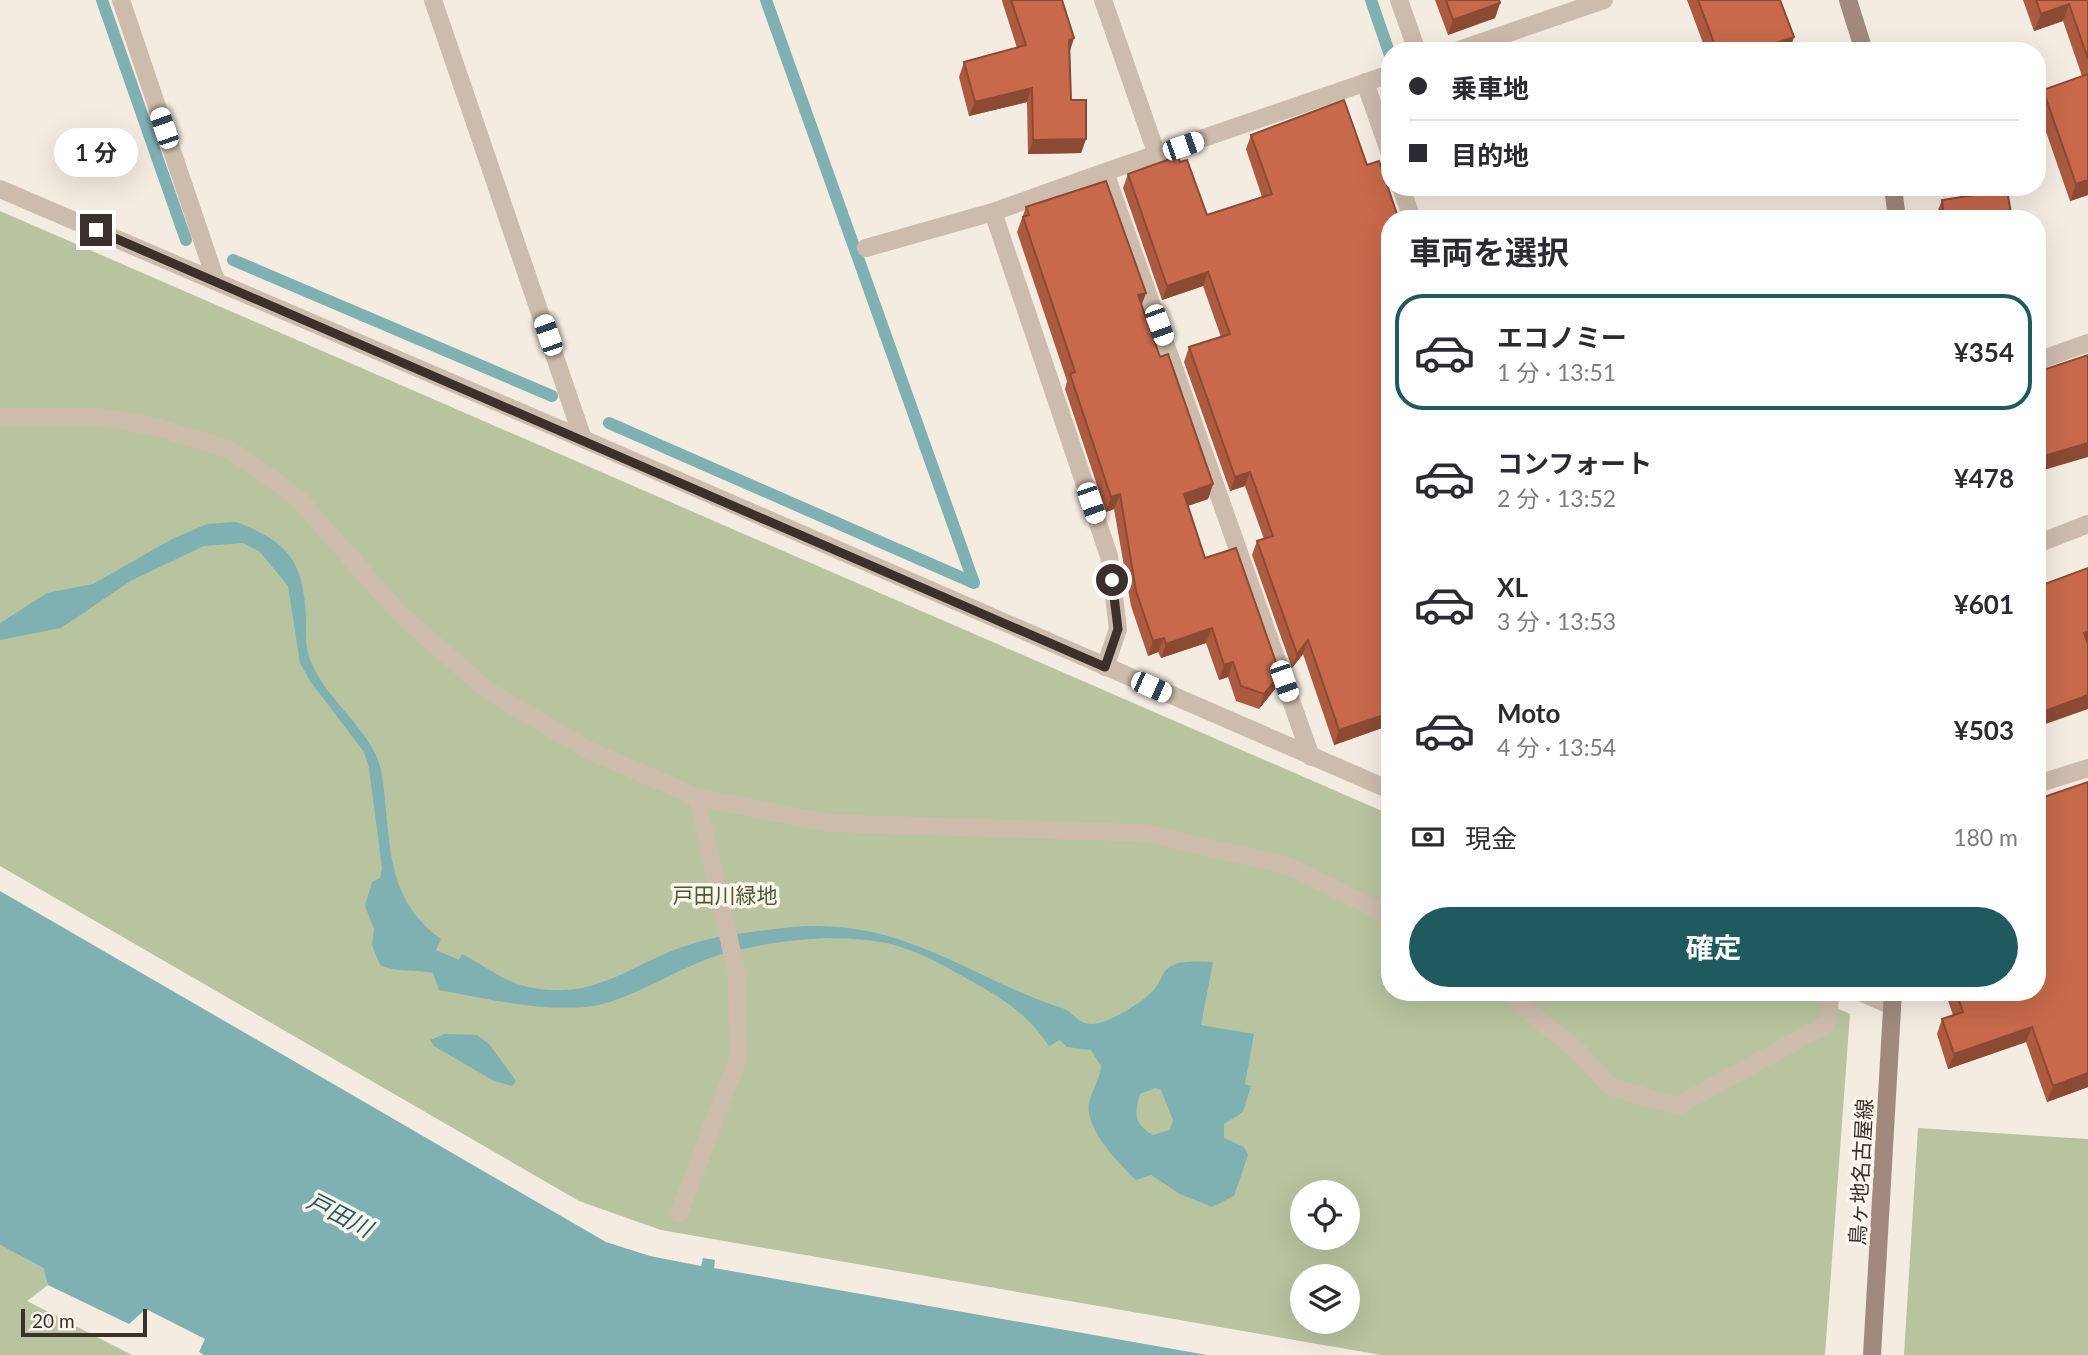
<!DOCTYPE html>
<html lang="ja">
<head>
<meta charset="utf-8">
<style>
	:root { --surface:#fff; --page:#f2f2f3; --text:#2b2b33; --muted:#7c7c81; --line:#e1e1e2; --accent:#1f5a5e }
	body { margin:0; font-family:Lato,"Noto Sans JP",sans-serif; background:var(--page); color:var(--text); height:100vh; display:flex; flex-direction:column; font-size:26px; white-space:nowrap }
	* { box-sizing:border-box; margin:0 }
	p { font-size:23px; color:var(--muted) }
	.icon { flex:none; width:38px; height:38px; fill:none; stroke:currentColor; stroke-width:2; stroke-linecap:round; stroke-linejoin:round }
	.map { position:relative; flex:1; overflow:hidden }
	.sheet { position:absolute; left:1381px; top:210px; width:665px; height:791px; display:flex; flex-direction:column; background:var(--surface); border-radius:28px; box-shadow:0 7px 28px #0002 }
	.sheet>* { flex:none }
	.banner { position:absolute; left:1381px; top:42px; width:665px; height:154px; border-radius:28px; box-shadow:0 7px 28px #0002; display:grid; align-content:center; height:154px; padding:0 28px; background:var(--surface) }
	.controls { position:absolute; left:1290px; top:1180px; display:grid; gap:14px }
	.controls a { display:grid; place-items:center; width:70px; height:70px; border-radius:50%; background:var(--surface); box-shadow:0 7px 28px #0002; font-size:35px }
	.scale { position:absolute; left:21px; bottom:18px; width:126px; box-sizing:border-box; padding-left:7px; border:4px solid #3b302b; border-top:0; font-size:19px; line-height:24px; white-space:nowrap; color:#3b302b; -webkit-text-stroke:5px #fbf5ee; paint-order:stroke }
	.end { position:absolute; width:32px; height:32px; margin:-16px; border:9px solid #3b302b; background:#fff; box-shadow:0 0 0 4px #fff }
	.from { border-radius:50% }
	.bubble { position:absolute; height:49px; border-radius:24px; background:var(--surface); box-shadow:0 7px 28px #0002; font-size:23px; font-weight:700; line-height:49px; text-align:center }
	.car { position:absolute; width:21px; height:42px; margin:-21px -10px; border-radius:9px; box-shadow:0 0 5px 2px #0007; background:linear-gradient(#fff 24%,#345 0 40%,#fff 0 76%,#345 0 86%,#fff 0) }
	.banner b { display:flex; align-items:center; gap:24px; height:66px; font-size:26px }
	.banner b+b { border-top:2px solid var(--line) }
	.banner i { width:18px; height:18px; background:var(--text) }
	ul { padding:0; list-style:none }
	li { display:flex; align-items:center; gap:21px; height:116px; margin:0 14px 10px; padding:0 14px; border:4px solid transparent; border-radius:28px }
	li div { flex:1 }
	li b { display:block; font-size:26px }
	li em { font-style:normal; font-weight:700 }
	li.active { border-color:var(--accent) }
	li>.icon { width:63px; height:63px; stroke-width:1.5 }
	h2 { padding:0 28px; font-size:32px; line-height:84px }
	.pay { display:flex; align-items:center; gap:18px; height:77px; padding:0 28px; font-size:26px }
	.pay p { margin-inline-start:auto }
	.action { display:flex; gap:14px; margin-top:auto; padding:14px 28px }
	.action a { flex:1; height:80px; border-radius:42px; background:var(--accent); color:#fff; font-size:28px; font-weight:700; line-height:80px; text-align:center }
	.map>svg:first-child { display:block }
</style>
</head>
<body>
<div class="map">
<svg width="2088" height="1355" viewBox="0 0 2088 1355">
	<rect width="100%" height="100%" fill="#f4ebe1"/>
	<path fill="#b8c4a0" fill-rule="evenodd" d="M0 211 1389 814 1390 992H1800L1850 1014 1825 1355H1381L661 1230 579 1201 0 866ZM1302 1192H1348V1237H1302ZM1302 1276H1348V1321H1302Z
		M1918 1128 2088 1139V1355H1904Z
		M0 1245 43 1268 48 1285 27 1301 132 1355H0Z"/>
	<path fill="#7fb0b2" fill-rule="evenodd" d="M236 522C288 542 303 560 306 616 306 627 305 641 308 653 319 692 358 718 376 755 382 769 384 786 385 801 391 858 391 902 441 939L436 950 459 960 462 954C482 964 506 983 528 987 598 1001 627 965 688 945 720 934 758 931 792 927 904 918 963 975 1062 1008 1074 1012 1077 1025 1093 1024 1110 1023 1146 1001 1156 987 1160 982 1162 973 1167 969 1178 959 1199 962 1213 962L1201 1025 1254 1034 1245 1084 1251 1086 1243 1112 1224 1124V1138L1244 1147 1248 1155 1234 1196 1212 1207 1180 1194 1151 1175 1136 1180C1119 1164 1084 1128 1089 1103 1092 1090 1100 1079 1101 1066L1091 1050 1067 1047 1060 1040 1049 1046C1028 1015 1005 1000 973 982 945 966 914 948 881 942 830 933 769 941 719 955 678 967 628 1003 586 1007 537 1011 487 999 439 990L433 973C415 969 397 973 380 965L372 945 374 929 365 906 372 882 380 878 382 868 369 768 364 752 310 681 300 663 288 586 260 552 243 543 204 546 132 580 61 628 0 640V623L47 593 93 584 172 539 207 524ZM1155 1088 1161 1090 1173 1120 1170 1130 1153 1135C1134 1124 1134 1114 1140 1094Z
		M0 891 606 1242 650 1256 701 1266 703 1258 715 1260 714 1268 1207 1355H204L199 1352 205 1339 146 1309 129 1324 48 1285 43 1268 0 1245Z
		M445 1034 477 1035 489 1044 516 1081 512 1086 494 1081 434 1046 430 1040Z"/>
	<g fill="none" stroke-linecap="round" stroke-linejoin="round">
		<path stroke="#7fb0b2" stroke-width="12" d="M102 0 186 240
			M1371 0 1390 55
			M233 260 552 396
			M609 423 974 583 766 0"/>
		<path stroke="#cdbbac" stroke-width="18" d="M0 417H100L157 427 231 450 298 498 399 613 488 691 588 750 697 797 828 823 1144 833 1289 866 1390 916
			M2037 544 2088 524
			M1505 992 1578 1051 1611 1087 1677 1106 1827 1024 1831 992
			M679 1214 738 1058 737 975 697 797"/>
		<path stroke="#cdbbac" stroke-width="18" d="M121 0 216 281
			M433 0 583 439
			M1103 0 1157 155
			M1399 0 1417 51
			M1456 51 1604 0
			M1365 82 1390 154
			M1105 172 993 212 1109 556 1118 629 1105 667
			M1401 187 1412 219
			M0 189 583 439 1390 790
			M866 248 993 212
			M2037 361 2088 343
			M1311 757 1105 172 1390 74
			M2037 784 2088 768
			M1860 992 1892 1006"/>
		<path stroke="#a18a7d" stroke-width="18" d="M1848 0 1864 51
			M1893 187 1897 219
			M1872 1355 1893 992"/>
	</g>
	<path fill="#ac5a40" d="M1002 0H1062L1074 38 1070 51 1071 100 1086 139 1081 153 1028 154 1027 102 969 116 959 77 964 62 1017 48 1002 1Z
		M1435 0H1499L1500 3 1495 18 1448 35Z
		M1687 0H1780L1794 37 1789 51H1706Z
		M2023 0H2088V195L2070 201 2037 106 2043 90 2082 76 2063 21 2034 31Z
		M1251 135 1367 165 1390 219V751L1382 728 1334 745 1303 654 1292 668 1252 555 1257 541 1264 539 1245 486 1230 491 1184 362 1189 347 1221 337 1203 286 1162 300 1123 188 1128 174 1180 162 1207 215 1262 197 1246 149Z
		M1942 200 2012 219H1937L1936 215Z
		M1026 207 1142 305 1160 357 1213 484 1208 499 1188 506 1205 558 1275 689 1259 709 1236 701 1228 677 1219 680 1206 643 1161 658 1158 652 1148 656 1131 606 1114 509 1106 512 1065 389 1067 381 1017 232Z
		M1945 992H2037L2088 1087 2047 1102 2026 1042 1948 1069 1937 1034 1942 1019 1953 1015Z"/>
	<path fill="#8c4a34" d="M1500 3 1495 18 1448 35 1453 20Z
		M2069 4 2063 21 2034 31 2041 14Z
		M1794 37 1789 51H1774L1776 43Z
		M1074 38 1069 52V40Z
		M1032 88 1027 102 969 116 975 102Z
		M1086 139 1081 153 1028 154 1033 140Z
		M2088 180V195L2070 201 2076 184Z
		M1208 272 1203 286 1162 300 1167 286Z
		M1146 293 1141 307 1138 295Z
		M2088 443V457L2037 472V458Z
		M1250 472 1245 486 1230 491 1235 477Z
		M1213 484 1208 499 1178 509 1184 494Z
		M1120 494 1114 509 1106 512 1111 497Z
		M1212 628 1206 643 1161 658 1166 644Z
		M2088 632V645L2084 633Z
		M1164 638 1158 652 1148 656 1153 641Z
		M1308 640 1303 654 1292 668 1297 654Z
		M1233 662 1228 677 1219 680 1224 665Z
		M1280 674 1275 689 1259 709 1264 694Z
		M2088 695V709L2037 727V714Z
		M1387 714 1382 728 1334 745 1339 730Z
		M2032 1027 2026 1042 1948 1069 1954 1054Z
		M2088 1073V1087L2047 1102 2053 1086Z"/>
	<path fill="#c8694b" stroke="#8c4a34" stroke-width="2" d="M1011 0H1062L1074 38 1069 40 1071 100H1086V139L1033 140 1032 88 975 102 964 62 1026 45Z
		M1446 0H1499L1500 3 1453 20Z
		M1698 0H1780L1794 37 1776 43 1779 51H1717Z
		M2036 0H2088V59L2069 4 2041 14Z
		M2088 74V180L2076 184 2043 90Z
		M1344 100 1367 165 1379 161 1398 217 1390 219 1388 220 1390 225V721L1387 714 1339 730 1308 640 1297 654 1257 541 1273 536 1250 472 1235 477 1189 347 1230 334 1208 272 1167 286 1128 174 1178 156 1180 162 1187 160 1207 215 1272 194 1251 135Z
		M1106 181 1146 293 1138 295 1160 357 1168 354 1213 484 1184 494 1205 558 1236 548 1280 674 1264 694 1241 686 1233 662 1224 665 1212 628 1166 644 1164 638 1153 641 1136 591 1120 494 1111 497 1070 374 1075 372 1023 217 1029 215 1026 207Z
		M2007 190 2012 219H1944L1942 200Z
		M2088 355V443L2037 458V372Z
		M2088 568V632L2084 633 2088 644V695L2037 714V587Z
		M2088 782V1073L2053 1086 2032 1027 1954 1054 1942 1019 1963 1012 1956 992H2037V798L2038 799Z"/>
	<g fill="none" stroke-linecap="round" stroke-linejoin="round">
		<path stroke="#3b302b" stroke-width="9" d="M96 230 1105 667 1118 629 1112 580"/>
	</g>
	<g text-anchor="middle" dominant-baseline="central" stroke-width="7" stroke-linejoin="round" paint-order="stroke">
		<g font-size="21" fill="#4a5a2e" stroke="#fbf5ee">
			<text x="725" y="894">戸田川緑地</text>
		</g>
		<g font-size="21" fill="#3b302b" stroke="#fbf5ee">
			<text transform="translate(1860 1172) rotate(-87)">鳥ヶ地名古屋線</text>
		</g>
		<g font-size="23" font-style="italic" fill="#1f5a5e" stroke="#fbf5ee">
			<text transform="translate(340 1214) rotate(27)">戸田川</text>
		</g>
	</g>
</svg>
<div class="controls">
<a><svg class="icon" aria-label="locate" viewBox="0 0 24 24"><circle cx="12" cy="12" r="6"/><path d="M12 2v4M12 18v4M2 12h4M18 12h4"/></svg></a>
<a><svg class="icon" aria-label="layers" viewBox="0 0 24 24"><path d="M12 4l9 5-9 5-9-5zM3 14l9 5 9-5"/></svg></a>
</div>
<div class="scale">20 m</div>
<i class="end from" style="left:1112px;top:580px"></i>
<i class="end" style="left:96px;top:230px"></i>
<div class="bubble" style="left:54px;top:128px;width:84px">1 分</div>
<i class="car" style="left:164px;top:128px;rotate:341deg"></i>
<i class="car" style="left:1183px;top:146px;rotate:71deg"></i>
<i class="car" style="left:1159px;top:325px;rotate:160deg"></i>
<i class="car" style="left:548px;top:335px;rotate:341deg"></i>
<i class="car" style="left:1091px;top:503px;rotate:161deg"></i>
<i class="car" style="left:1284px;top:681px;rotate:161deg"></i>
<i class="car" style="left:1151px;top:687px;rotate:114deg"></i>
<div class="banner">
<b><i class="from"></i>乗車地</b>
<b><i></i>目的地</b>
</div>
<section class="sheet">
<h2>車両を選択</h2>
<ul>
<li class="active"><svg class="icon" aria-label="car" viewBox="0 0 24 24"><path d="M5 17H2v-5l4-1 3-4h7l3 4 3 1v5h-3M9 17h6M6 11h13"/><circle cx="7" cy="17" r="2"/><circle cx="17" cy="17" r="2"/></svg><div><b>エコノミー</b><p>1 分 · 13:51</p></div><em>¥354</em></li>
<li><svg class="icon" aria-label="car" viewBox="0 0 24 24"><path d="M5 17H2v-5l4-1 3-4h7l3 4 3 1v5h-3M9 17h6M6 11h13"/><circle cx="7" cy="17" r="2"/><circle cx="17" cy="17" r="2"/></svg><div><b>コンフォート</b><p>2 分 · 13:52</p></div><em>¥478</em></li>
<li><svg class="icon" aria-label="car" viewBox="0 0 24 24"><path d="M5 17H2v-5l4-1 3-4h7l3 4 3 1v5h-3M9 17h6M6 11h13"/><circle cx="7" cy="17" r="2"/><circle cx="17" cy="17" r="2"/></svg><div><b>XL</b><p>3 分 · 13:53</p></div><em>¥601</em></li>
<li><svg class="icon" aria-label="car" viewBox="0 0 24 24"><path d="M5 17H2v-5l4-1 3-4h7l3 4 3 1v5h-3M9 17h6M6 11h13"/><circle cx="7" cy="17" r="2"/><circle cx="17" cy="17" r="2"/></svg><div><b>Moto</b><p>4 分 · 13:54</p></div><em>¥503</em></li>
</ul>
<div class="pay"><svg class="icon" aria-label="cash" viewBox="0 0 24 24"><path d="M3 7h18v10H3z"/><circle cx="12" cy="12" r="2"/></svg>現金<p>180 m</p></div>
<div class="action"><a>確定</a></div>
</section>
</div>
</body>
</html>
